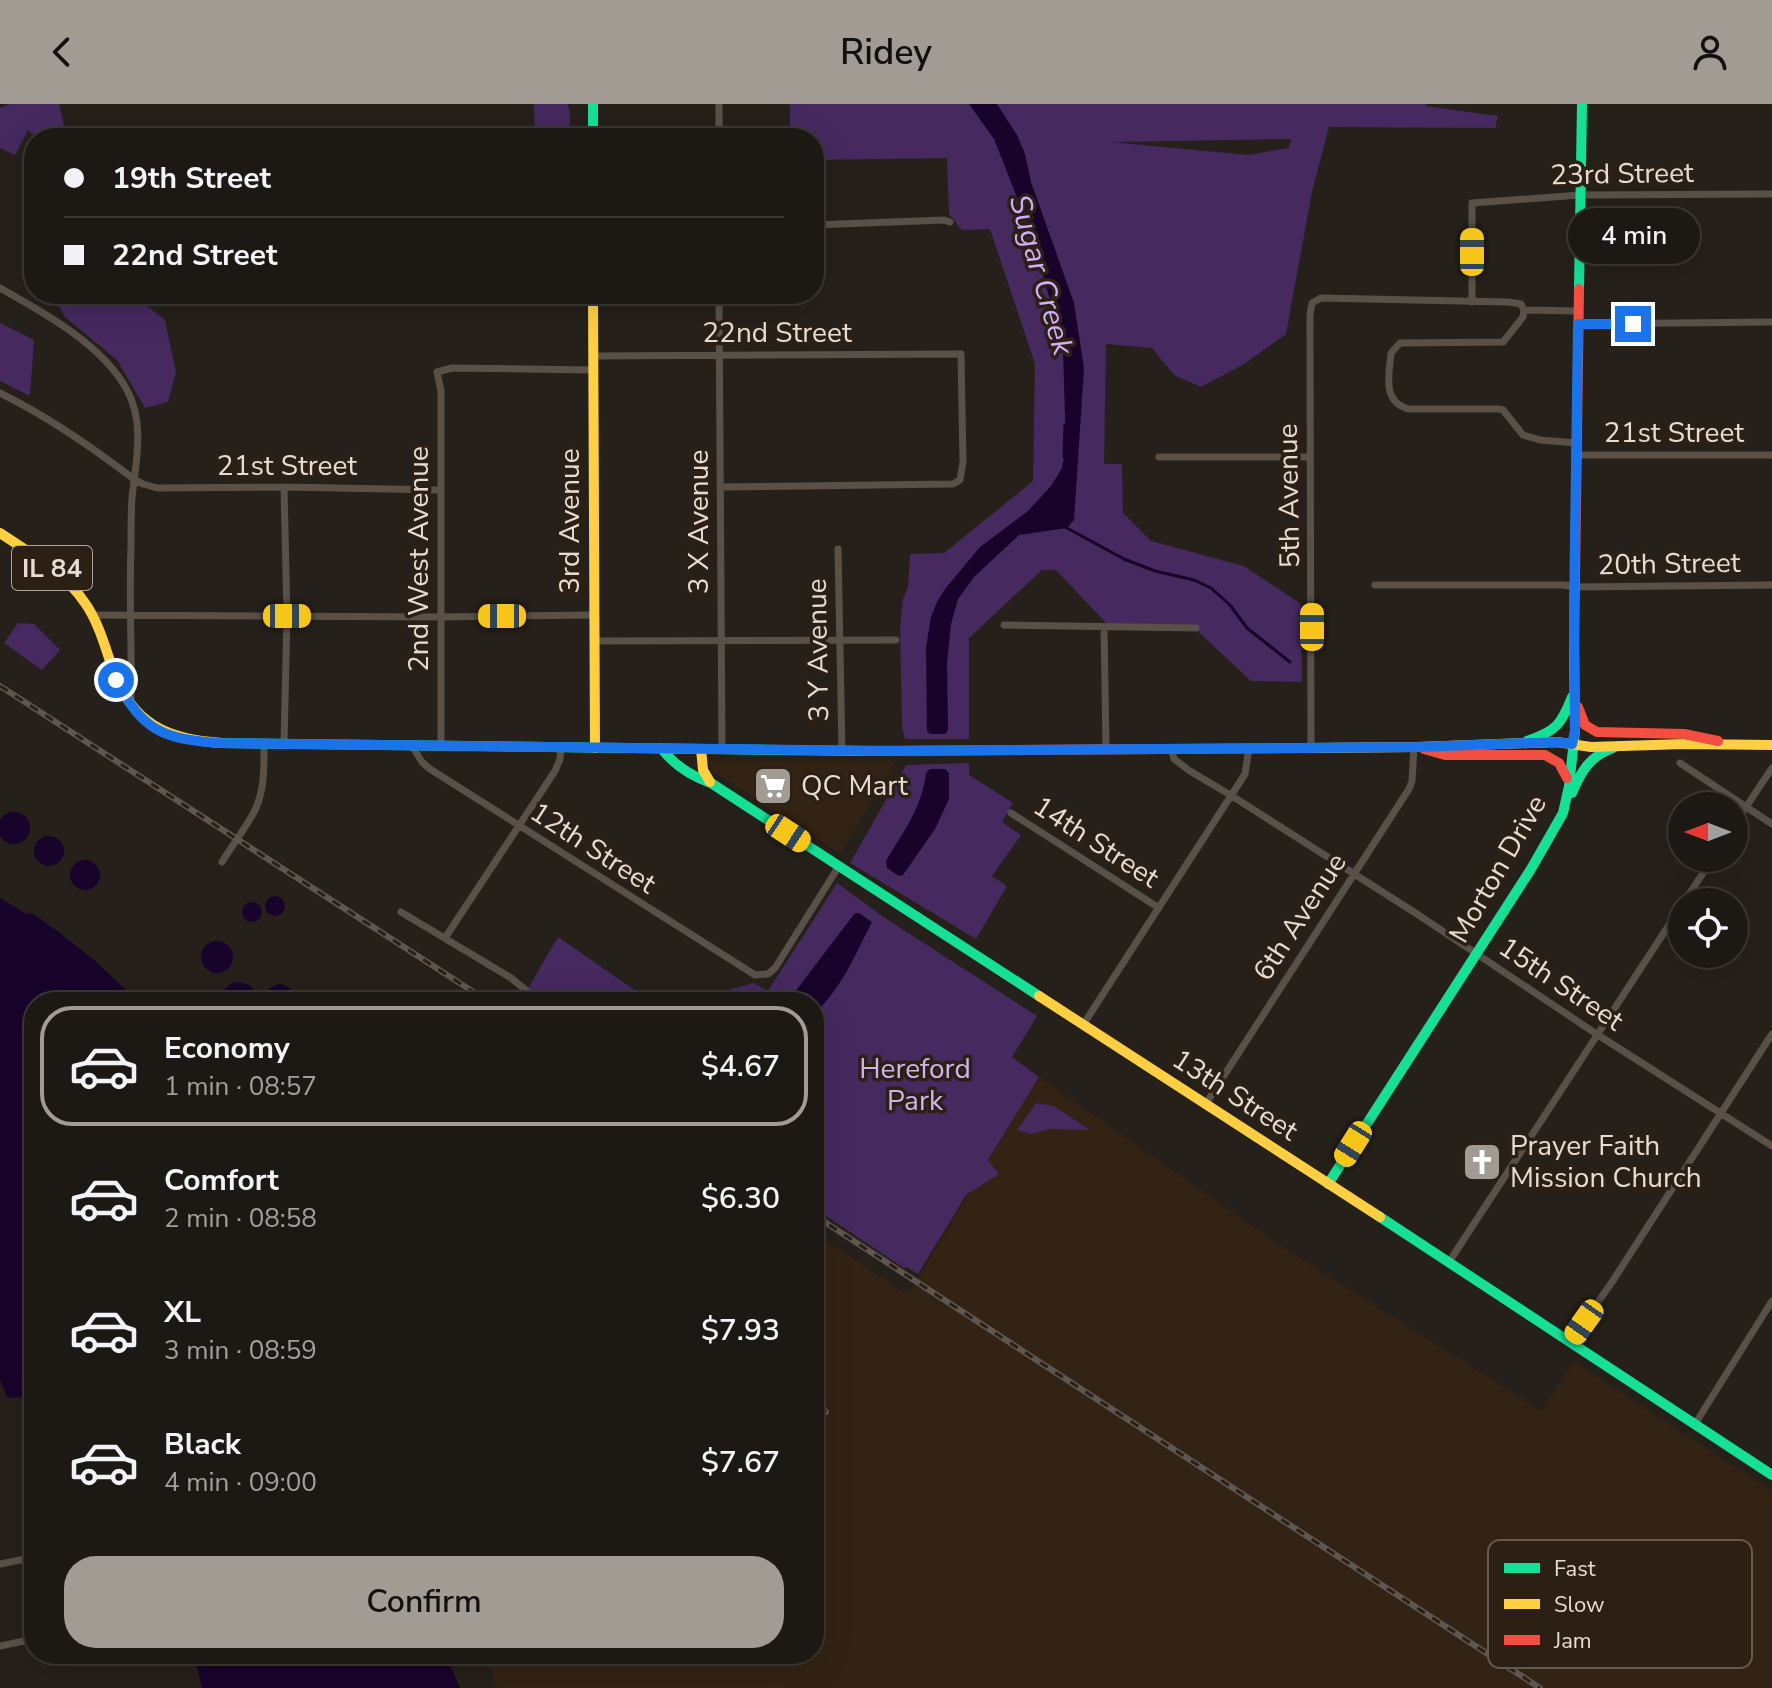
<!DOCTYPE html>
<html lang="en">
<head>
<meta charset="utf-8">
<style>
	:root { --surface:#1c1814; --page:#292522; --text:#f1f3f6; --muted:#a0a0a0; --line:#3a3734; --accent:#a29b94 }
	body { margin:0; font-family:"Nunito Sans",sans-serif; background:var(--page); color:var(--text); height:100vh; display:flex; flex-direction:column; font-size:30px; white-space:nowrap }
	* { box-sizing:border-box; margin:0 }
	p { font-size:26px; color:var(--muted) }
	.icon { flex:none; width:44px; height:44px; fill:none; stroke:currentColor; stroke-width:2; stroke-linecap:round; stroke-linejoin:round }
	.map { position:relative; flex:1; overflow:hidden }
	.panel { position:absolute; left:24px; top:888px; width:800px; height:672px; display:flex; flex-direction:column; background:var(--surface); border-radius:32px; box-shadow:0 8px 32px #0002,0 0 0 2px var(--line) }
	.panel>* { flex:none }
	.guide { position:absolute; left:24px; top:24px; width:800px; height:176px; border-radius:32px; box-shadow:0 8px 32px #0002,0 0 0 2px var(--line); display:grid; align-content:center; height:176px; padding:0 40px; background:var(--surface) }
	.needle { width:52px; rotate:270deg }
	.tools { position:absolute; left:1668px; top:688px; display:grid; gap:16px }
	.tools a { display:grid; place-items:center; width:80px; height:80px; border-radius:50%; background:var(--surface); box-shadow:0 8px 32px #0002,0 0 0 2px var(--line); font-size:40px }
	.end { position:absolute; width:36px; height:36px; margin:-18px; border:10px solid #1a73e8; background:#fff; box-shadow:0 0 0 4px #fff }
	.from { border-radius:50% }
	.bubble { position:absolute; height:56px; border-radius:28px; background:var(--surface); box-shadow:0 8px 32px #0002,0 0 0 2px var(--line); font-size:26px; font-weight:600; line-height:56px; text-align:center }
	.car { position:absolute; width:24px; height:48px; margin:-24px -12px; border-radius:10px; box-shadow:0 0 6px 2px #0007; background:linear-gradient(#f5c518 24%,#345 0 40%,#f5c518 0 76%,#345 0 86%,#f5c518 0) }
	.guide b { display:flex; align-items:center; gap:28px; height:76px; font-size:30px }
	.guide b+b { border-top:2px solid var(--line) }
	.guide i { width:20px; height:20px; background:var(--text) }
	ul { padding:14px 0 0; list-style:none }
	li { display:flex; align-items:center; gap:24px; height:120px; margin:0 16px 12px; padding:0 24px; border:4px solid transparent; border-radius:32px }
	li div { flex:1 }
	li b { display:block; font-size:30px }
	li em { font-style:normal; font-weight:600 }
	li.selected { border-color:var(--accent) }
	li>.icon { width:72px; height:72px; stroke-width:1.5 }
	.action { display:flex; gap:16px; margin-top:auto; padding:16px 40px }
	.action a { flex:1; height:92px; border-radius:32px; background:var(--accent); color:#111; font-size:32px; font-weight:600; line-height:92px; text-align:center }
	header { display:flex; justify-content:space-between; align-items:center; height:104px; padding:0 40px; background:var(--accent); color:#111; font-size:36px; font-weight:600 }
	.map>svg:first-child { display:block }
</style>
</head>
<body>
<header><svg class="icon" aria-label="back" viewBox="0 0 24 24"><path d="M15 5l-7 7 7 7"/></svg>Ridey<svg class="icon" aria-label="person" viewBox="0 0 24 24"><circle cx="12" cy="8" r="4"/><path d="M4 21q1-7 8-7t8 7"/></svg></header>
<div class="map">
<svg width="1772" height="1584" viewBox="0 0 1772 1584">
	<rect width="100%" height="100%" fill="#26201a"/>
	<path fill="#332314" d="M711 657H896L840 749 711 666Z
		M1039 973 1279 1141 1541 1307 1574 1258 1772 1387V1584H497L485 1550H814V1129L908 1191Z"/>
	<path fill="#45295f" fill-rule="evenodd" d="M10 0H59L67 34H37L28 26 15 51 0 44V4Z
		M534 0H567L570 8 569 34H535Z
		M790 0H1426V2L1498 12 1495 24 1329 23 1312 88 1286 230 1244 260 1201 283 1174 271 1152 244 1106 240 1104 360H1122L1123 409 1151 437 1244 462 1301 500 1302 578 1251 577 1191 521 1107 520 1056 466H1042L969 534V635H905L902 623 900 523 903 495 908 483 910 450 944 449 1033 377 1035 260 990 125 962 126 949 110 947 54 814 56V34H790ZM1292 35 1288 44 1248 51 1111 38Z
		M34 118V178L22 171 23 123Z
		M52 190H131L165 216 176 268 168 298 145 304 117 256 65 213Z
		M0 219 34 236 30 292 0 277Z
		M18 519 34 520 60 546 42 566 4 539Z
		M969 659V671L1013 699 1002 718 1021 731 992 772 1007 782 976 835 850 759 906 661Z
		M837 779 885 814 1037 912 1012 953 1039 973 988 1056 999 1070 966 1091 918 1170 907 1163 904 1164 814 1104V898H682L754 879 768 887Z
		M558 833 652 898H520Z
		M1036 999 1054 1002 1090 1026 1048 1025 1031 1030 1017 1026Z"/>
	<path fill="#18032b" d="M969 0H997L1017 31 1025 50 1031 78 1074 199 1084 264 1074 416 1067 424 1019 431 974 473 958 495 951 520 947 558 948 626 945 630H930L927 627 926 544 931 513 937 498 945 485 980 443 1028 407 1051 382 1062 364 1066 341 1063 248 1059 226 1028 121 994 35Z
		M930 665H945L949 669V695L935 725 903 771 899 772 887 764 886 757C903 728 922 704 926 669Z
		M-2 724a16 16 0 1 1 32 0a16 16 0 1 1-32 0Z
		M34 747a15 15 0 1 1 30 0a15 15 0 1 1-30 0Z
		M70 771a15 15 0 1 1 30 0a15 15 0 1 1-30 0Z
		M265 802a10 10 0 1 1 20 0a10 10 0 1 1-20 0Z
		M0 794 25 809 33 810 56 826 93 855 127 887 149 898H34V1292L8 1294 0 1276Z
		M242 808a10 10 0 1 1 20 0a10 10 0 1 1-20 0Z
		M855 809H859L872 818C855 851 842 884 814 910V898H785L791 893Z
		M201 853a16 16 0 1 1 32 0a16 16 0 1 1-32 0Z
		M237 878 250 881 256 890V898H221C221 887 226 881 237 878Z
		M280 880C290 882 296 888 297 898H263C264 887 270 882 280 880Z
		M194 1550H445L460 1584H202Z"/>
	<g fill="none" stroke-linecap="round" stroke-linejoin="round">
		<path stroke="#18032b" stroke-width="3" d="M1064 353 1065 321
			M1065 423 1124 455 1155 467 1194 476 1211 484 1230 501 1247 524 1290 558"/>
		<path stroke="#595148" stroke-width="7" d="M719 0V34
			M814 121 944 116 950 118
			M0 184C43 208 103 241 127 286 145 319 136 358 132 393 131 410 131 426 131 442 129 495 132 548 131 601
			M719 190 722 645
			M1472 198V99L1580 91 1772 90
			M1524 206 1523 213 1503 238 1400 239 1391 249C1389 272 1382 297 1408 305H1499L1503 306 1523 331 1540 336 1577 339
			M1578 220 1772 218
			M593 252 961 250 963 358 960 376 953 380 722 383
			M0 289C49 313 92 343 135 376L143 380 157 384 284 383 440 386
			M1576 351H1772
			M1159 353H1309
			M838 445 842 646
			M1375 481H1564L1574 483 1772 481
			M92 511 440 513 594 511
			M1004 521 1196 524
			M1104 523 1106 644
			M595 537 896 536
			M284 640 287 512 284 383
			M412 642 422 658 430 665 755 871 768 870 775 864 839 762
			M441 642V287L437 268 452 264 593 266
			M1171 644 1174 655 1190 667 1232 692 1417 810 1598 931 1772 1042
			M1311 644C1311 499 1309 355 1310 211L1312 199 1321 194 1508 198 1521 200 1524 206 1578 207
			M1680 659 1772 720
			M1011 709 1159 804
			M1734 721 1772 664
			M222 758C232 742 244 726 253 710 265 689 264 663 264 640
			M1684 798 1713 754
			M401 808 511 874 527 887
			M445 834 555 667 560 655 561 643
			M1083 921 1245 670 1249 644
			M1205 1001 1409 685 1412 677 1414 643
			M1449 1158 1682 801
			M1570 1238 1612 1178 1772 930
			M1695 1320 1772 1197
			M0 1460 25 1455 32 1451
			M0 1542 34 1535"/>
		<path stroke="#16e098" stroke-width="10" d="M593 0V34
			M1579 185 1582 0
			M1527 637C1556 627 1561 621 1572 593
			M222 639 862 647
			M661 644C674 661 691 672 711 679L1039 892
			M1572 689C1581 667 1590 652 1613 644
			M1328 1080 1531 765 1563 709 1569 682 1575 627 1574 545
			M1380 1113 1772 1371"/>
		<path stroke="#ffcf43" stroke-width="10" d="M593 190 595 644
			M0 429C30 449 64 468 85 499 99 519 105 543 113 566 132 620 168 636 222 639
			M1309 644 1418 643 1557 638 1591 643 1684 640 1772 641
			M701 645 703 666 710 678
			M1039 892 1380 1113"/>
		<path stroke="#f24e42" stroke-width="10" d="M1574 545 1579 185
			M1578 603 1585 621 1597 628 1684 630 1718 637
			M1424 645 1445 651H1545L1559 659 1567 674
			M862 647 1309 644"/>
		<defs>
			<path id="rail" d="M0 582 489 898
				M814 1111 1540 1584
				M814 1291 826 1308"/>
		</defs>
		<use href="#rail" stroke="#5e5751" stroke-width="6"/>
		<use href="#rail" stroke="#2c2014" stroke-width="3" stroke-dasharray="9" stroke-linecap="butt"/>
	</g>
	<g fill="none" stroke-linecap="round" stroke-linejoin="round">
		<path stroke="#1a73e8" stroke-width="10" d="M116 576C143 627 163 635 219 639L900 647 1418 643 1557 638 1572 640 1575 627 1574 505 1578 220H1633"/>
	</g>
	<defs>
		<symbol id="supermarket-square" viewBox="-11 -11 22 22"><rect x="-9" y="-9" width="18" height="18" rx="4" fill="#a29b94" stroke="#2c2014"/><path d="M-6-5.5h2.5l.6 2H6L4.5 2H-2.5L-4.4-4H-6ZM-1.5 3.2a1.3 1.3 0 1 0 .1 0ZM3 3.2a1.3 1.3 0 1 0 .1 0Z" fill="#fff"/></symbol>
		<symbol id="church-square" viewBox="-11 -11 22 22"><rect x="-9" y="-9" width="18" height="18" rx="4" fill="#a29b94" stroke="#2c2014"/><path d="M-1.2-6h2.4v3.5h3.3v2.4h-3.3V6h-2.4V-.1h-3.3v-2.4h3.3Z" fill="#fff"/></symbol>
	</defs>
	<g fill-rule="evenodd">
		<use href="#supermarket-square" x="751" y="660" width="44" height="44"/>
		<use href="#church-square" x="1460" y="1036" width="44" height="44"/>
	</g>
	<g text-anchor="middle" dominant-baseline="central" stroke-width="7" stroke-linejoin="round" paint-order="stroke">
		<rect fill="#2c2014" stroke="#aea49b" stroke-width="2" x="12" y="442" width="80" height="44" rx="6"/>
		<g font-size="26" font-weight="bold" fill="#e5ddd5">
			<text x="52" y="464">IL 84</text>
		</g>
		<g font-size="28" fill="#e5ddd5" stroke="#2c2014">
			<text transform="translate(1622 70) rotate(-1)">23rd Street</text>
			<text x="777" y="229">22nd Street</text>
			<text x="1674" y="329">21st Street</text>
			<text x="287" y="362">21st Street</text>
			<text transform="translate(1289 392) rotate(-91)">5th Avenue</text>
			<text transform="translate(570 417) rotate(-90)">3rd Avenue</text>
			<text transform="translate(699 418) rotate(-90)">3 X Avenue</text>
			<text transform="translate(419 455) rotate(-90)">2nd West Avenue</text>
			<text transform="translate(1669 460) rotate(-1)">20th Street</text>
			<text transform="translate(818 546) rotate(-91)">3 Y Avenue</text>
			<text transform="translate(1096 738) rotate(33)">14th Street</text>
			<text transform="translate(593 744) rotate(33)">12th Street</text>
			<text transform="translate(1498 765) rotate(-60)">Morton Drive</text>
			<text transform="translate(1300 813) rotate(-57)">6th Avenue</text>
			<text transform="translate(1561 880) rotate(34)">15th Street</text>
			<text transform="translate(1235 991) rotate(33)">13th Street</text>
		</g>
		<g font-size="28" fill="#e5ddd5" stroke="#2c2014" text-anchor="start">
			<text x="801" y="682">QC Mart</text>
			<text x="1510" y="1042">Prayer Faith<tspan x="1510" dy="32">Mission Church</tspan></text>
		</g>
		<g font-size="28" fill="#ceb3f0" stroke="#2c2014">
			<text x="915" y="965">Hereford<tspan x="915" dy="32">Park</tspan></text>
		</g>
		<g font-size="30" font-style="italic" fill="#d2adff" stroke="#2c2014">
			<text transform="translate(1041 171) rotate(74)">Sugar Creek</text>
		</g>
	</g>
	<rect x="1488" y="1436" width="264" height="128" rx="12" fill="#2c2014" stroke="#64594e" stroke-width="2"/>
	<rect x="1504" y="1459" width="36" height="10" fill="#16e098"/>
	<rect x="1504" y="1495" width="36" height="10" fill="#ffcf43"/>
	<rect x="1504" y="1531" width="36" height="10" fill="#f24e42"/>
	<g font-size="22" fill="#e5ddd5">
		<text x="1554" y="1472">Fast</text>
		<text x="1554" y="1508">Slow</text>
		<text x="1554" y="1544">Jam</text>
	</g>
</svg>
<div class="tools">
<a><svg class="needle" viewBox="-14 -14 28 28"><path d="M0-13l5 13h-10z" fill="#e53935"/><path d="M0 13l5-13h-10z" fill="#a0a0a0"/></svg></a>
<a><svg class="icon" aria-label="locate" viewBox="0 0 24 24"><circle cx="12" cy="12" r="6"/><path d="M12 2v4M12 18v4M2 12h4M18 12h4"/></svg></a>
</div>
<i class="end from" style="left:116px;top:576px"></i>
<i class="end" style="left:1633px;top:220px"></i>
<div class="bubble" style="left:1568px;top:104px;width:132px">4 min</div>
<i class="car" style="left:1472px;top:148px;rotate:0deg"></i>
<i class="car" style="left:287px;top:512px;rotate:90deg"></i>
<i class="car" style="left:502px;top:512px;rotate:270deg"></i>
<i class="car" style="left:1312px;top:523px;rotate:0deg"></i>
<i class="car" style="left:788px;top:729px;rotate:123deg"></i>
<i class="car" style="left:1353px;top:1040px;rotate:212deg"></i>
<i class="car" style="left:1584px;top:1218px;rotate:215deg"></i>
<div class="guide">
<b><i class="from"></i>19th Street</b>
<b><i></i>22nd Street</b>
</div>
<section class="panel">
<ul>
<li class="selected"><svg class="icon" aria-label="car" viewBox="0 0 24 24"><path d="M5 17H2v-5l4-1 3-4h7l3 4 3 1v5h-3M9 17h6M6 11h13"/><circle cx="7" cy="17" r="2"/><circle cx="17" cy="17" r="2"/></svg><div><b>Economy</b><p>1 min · 08:57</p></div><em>$4.67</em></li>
<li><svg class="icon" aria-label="car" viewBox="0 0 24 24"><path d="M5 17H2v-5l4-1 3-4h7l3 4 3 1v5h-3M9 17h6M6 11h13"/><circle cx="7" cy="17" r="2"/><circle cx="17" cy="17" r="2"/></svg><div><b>Comfort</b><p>2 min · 08:58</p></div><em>$6.30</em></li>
<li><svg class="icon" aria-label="car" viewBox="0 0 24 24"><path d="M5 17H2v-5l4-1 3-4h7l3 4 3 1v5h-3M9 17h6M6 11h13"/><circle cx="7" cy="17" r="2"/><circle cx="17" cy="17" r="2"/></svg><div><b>XL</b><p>3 min · 08:59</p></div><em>$7.93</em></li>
<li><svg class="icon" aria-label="car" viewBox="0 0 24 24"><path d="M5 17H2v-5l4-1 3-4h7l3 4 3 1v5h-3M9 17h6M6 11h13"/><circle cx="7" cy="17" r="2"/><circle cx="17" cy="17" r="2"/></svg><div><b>Black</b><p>4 min · 09:00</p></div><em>$7.67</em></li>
</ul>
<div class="action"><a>Confirm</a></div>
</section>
</div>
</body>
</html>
